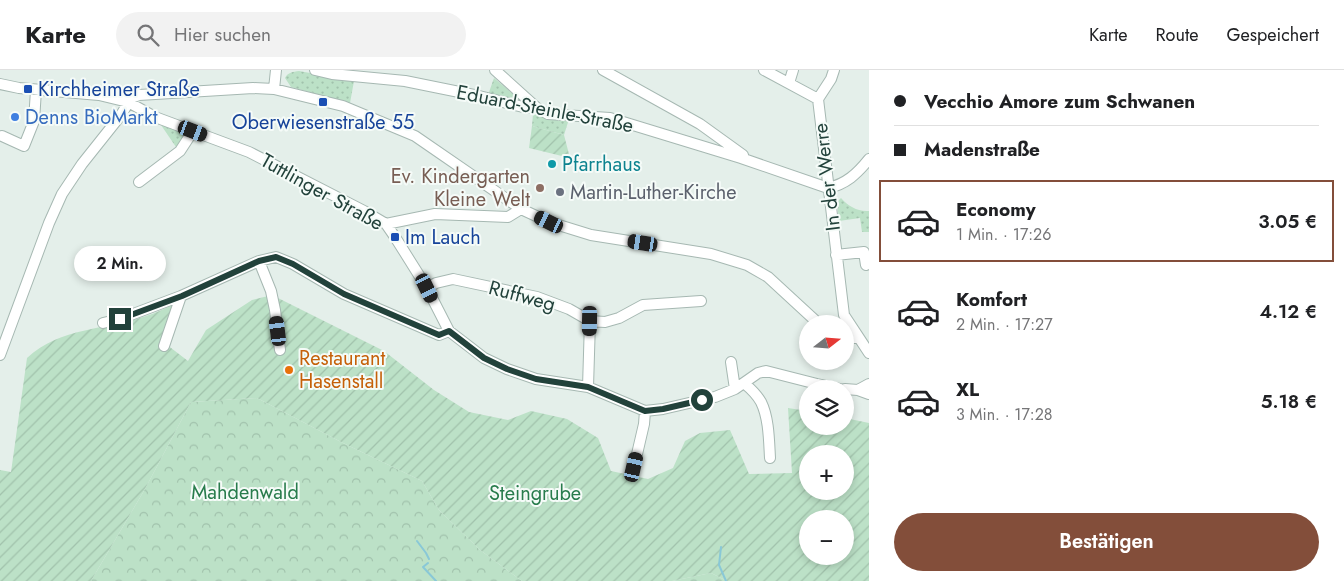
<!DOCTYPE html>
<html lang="de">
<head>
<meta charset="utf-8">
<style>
	:root { --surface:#fff; --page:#f2f2f2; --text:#202124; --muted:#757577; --line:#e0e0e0; --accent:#834e3a }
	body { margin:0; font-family:Jost,sans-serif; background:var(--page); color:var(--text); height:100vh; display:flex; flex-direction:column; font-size:19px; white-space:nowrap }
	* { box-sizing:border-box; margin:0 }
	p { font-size:16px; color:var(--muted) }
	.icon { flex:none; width:28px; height:28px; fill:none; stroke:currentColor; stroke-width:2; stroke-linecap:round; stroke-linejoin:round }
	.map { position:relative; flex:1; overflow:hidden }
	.panel { display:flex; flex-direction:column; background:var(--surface); width:475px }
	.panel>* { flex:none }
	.guide { display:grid; align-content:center; height:110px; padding:0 25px; background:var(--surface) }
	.needle { width:32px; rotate:73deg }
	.fabs { position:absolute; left:799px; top:245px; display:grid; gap:10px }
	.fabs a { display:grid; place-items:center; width:55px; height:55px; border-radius:50%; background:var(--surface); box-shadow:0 2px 8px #0003; font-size:25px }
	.end { position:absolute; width:22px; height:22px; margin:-11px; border:6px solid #22423b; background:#fff; box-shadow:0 0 0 2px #fff }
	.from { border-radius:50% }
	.bubble { position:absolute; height:35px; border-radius:18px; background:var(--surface); box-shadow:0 2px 8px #0003; font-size:16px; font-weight:600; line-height:35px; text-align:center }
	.car { position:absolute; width:15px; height:30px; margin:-15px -8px; border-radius:6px; box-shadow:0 0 4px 1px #0007; background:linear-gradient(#222 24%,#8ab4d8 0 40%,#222 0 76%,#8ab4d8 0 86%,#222 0) }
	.guide b { display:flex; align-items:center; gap:18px; height:48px; font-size:19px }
	.guide b+b { border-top:1px solid var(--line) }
	.guide i { width:12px; height:12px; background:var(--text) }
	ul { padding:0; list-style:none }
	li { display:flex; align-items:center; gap:15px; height:82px; margin:0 10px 8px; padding:0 15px; border:2px solid transparent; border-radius:0px }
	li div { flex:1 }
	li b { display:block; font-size:19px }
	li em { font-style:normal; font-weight:600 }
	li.selected { border-color:var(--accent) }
	li>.icon { width:45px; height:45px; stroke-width:1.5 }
	.button { display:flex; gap:10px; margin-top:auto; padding:10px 25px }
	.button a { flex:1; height:58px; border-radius:30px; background:var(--accent); color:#fff; font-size:20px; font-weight:600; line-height:58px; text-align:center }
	header { display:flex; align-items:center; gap:30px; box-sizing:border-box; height:70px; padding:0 25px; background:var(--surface); border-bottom:1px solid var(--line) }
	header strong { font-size:24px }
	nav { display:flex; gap:28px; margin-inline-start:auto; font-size:18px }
	.search { width:350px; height:45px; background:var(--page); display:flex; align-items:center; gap:12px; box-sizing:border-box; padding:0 18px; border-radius:28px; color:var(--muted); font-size:19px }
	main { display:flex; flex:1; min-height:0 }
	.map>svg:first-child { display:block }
</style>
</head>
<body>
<header>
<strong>Karte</strong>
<div class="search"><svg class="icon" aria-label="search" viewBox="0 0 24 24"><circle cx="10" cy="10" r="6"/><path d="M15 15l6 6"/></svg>Hier suchen</div>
<nav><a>Karte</a><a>Route</a><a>Gespeichert</a></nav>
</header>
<main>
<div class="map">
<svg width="869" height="511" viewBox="0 0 869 511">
	<defs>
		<pattern id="grass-dots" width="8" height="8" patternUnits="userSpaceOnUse" patternTransform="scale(1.25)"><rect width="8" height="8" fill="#bce1c7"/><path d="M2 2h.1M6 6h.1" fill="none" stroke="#a1c2ac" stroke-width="1.8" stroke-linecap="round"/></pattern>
		<pattern id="forest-crowns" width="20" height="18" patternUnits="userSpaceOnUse" patternTransform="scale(1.25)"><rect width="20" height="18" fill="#bce1c7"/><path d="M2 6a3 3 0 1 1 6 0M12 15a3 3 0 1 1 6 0" fill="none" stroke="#a1c2ac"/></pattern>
		<pattern id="garden-furrows" width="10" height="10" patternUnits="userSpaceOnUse" patternTransform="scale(1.25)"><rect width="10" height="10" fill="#bce1c7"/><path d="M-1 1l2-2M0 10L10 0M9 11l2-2" fill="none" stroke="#a1c2ac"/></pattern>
	</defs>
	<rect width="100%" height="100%" fill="#e4efea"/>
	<path fill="url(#grass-dots)" d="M299 1 354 11 350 33 291 17 285 8C288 2 293 2 299 1Z
		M494 8 525 34 488 25Z
		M533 44 569 49 564 65 532 56Z
		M161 55 189 65 178 80Z
		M841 128C848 136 858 142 869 141V162H862L860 148 839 151 837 132Z"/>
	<path fill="url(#forest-crowns)" d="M257 328 343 373 422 411 439 440 480 480 522 511H91L145 419 191 332Z
		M711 503 727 511H672Z"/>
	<path fill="url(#garden-furrows)" fill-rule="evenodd" d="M532 56 564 65 570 88 529 78Z
		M272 225 384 281 434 320 469 342 508 350 531 341 567 349 598 368 611 401 648 409 673 398 685 371 700 363 730 360 749 404 792 403 788 338 807 341 808 356H845V348L869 353V511H727L711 503 672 511H522L480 480 439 440 422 411 343 373 257 328 191 332 145 419 91 511H0V400L11 402 27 288C61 257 105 260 146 246 156 243 165 238 175 234L162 271 188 291 206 260 252 230ZM808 384H845V421H808ZM808 449H845V486H808Z"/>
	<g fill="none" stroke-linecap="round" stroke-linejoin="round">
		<path stroke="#89c8d7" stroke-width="2" d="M417 471 426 483 429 489
			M721 477 719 495 726 511
			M428 493 423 497 436 511"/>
		<defs>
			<path id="minor" d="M315 0 332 4 405 11 479 26 523 37 537 38 548 44 610 48 741 88 828 118
				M495 0 537 38
				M603 0 700 54 743 85 741 87
				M764 0 818 29
				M789 13 793 0
				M0 14 19 18 99 25 128 32 155 47 249 82 364 141 386 154 395 167 427 218 449 261 484 288 507 299 536 309 588 317 645 341 663 339 715 327 735 319 758 303 766 301 817 314 840 319
				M274 19 276 0
				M818 29 844 245 869 283
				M818 29 831 9 834 0
				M2 66 24 76 34 51 36 20
				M139 112 180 81 193 61
				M828 118C846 114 857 104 869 89
				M386 154 435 144 508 147 521 139
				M836 185 864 182 866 195
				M259 191 271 221 275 240 280 280
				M427 218 436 213 453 209 537 227 569 239 590 251 605 252 619 248 643 235 701 231
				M103 253 120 249 181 226
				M845 270 857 267
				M164 276 181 226 259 191 276 187 293 194 344 224 439 265 449 261
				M0 285 49 153 62 124 82 94 121 45 131 28 139 25 253 18 274 19 343 36 415 66 521 139 549 152 591 165 711 184 747 195 768 207 819 254
				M731 292 735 319
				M745 314C751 319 757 325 761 332 769 348 769 371 770 388
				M588 317 590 251
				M845 319 858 320 869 324
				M858 320 869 314
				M634 397 644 354 645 341"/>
		</defs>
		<use href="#minor" stroke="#a6b8b2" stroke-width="12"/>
		<use href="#minor" stroke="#fff" stroke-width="10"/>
	</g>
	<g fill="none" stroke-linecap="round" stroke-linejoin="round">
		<path stroke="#22423b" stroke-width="6" d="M120 249 182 226 259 191 276 187 293 194 344 224 439 265 449 261 484 288 507 299 536 309 588 317 645 341 663 339 702 330"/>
	</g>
	<g fill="#1a4fb4" stroke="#f5fbf8" stroke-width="2">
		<rect x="23" y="14" width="10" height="10" rx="2.5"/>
		<rect x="318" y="27" width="10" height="10" rx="2.5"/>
		<rect x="390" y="162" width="10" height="10" rx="2.5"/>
	</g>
	<circle fill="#3f7fe0" stroke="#f5fbf8" stroke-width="2" cx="15" cy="47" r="5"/>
	<circle fill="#0f9aa8" stroke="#f5fbf8" stroke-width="2" cx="552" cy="94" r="5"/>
	<circle fill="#8d6e63" stroke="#f5fbf8" stroke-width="2" cx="540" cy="118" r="5"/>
	<circle fill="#6b7280" stroke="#f5fbf8" stroke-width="2" cx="560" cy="122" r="5"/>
	<circle fill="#e8710a" stroke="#f5fbf8" stroke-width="2" cx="289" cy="300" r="5"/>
	<g text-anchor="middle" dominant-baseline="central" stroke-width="4" stroke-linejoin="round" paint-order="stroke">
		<g font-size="20" fill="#164399" stroke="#f5fbf8" text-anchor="start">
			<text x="38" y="19">Kirchheimer Straße</text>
			<text x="323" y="52" text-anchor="middle">Oberwiesenstraße 55</text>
			<text x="405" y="167">Im Lauch</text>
		</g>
		<g font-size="20" fill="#22423b" stroke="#f5fbf8">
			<text transform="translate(545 39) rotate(11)">Eduard-Steinle-Straße</text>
			<text transform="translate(827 107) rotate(-97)">In der Werre</text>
			<text transform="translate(322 122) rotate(29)">Tuttlinger Straße</text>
			<text transform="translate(522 226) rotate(15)">Ruffweg</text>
		</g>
		<g font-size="20" fill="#366cbe" stroke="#f5fbf8" text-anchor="start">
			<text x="25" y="47">Denns BioMarkt</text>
		</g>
		<g font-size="20" fill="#0d838f" stroke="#f5fbf8" text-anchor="start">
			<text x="562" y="94">Pfarrhaus</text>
		</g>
		<g font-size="20" fill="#785e54" stroke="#f5fbf8" text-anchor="end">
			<text x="530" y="106">Ev. Kindergarten<tspan x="530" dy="23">Kleine Welt</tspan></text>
		</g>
		<g font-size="20" fill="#5b616d" stroke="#f5fbf8" text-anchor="start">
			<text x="570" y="122">Martin-Luther-Kirche</text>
		</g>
		<g font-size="20" fill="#c56008" stroke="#f5fbf8" text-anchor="start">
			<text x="299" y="288">Restaurant<tspan x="299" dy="23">Hasenstall</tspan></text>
		</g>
		<g font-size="20" fill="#287c4c" stroke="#f5fbf8">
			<text x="245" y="422">Mahdenwald</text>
			<text x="535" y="423">Steingrube</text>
		</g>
	</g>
</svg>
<div class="fabs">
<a><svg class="needle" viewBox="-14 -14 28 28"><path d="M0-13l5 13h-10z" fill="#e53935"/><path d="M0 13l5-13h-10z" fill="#757577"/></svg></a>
<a><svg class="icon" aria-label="layers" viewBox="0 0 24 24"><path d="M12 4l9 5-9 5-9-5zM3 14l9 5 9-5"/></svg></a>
<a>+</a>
<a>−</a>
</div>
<i class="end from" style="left:702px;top:330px"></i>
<i class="end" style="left:120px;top:249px"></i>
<div class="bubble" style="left:74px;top:176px;width:92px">2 Min.</div>
<i class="car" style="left:193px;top:61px;rotate:111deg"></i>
<i class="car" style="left:549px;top:152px;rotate:296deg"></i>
<i class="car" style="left:643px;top:173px;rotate:279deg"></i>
<i class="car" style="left:427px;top:218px;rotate:154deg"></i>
<i class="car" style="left:590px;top:251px;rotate:181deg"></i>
<i class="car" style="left:278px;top:261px;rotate:353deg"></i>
<i class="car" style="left:634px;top:397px;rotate:13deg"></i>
</div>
<section class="panel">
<div class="guide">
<b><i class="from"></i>Vecchio Amore zum Schwanen</b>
<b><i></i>Madenstraße</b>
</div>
<ul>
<li class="selected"><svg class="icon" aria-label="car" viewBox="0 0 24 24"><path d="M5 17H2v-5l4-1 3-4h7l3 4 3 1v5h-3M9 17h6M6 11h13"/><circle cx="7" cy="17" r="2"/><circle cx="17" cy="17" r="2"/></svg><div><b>Economy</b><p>1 Min. · 17:26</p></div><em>3.05 €</em></li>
<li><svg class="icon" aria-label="car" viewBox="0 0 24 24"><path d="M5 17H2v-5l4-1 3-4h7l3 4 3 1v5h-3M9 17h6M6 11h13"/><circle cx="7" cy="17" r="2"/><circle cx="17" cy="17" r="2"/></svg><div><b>Komfort</b><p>2 Min. · 17:27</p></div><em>4.12 €</em></li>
<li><svg class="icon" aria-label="car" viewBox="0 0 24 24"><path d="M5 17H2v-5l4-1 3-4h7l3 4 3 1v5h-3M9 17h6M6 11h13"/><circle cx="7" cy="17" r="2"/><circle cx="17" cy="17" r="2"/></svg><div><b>XL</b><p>3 Min. · 17:28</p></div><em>5.18 €</em></li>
</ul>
<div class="button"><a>Bestätigen</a></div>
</section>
</main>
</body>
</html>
